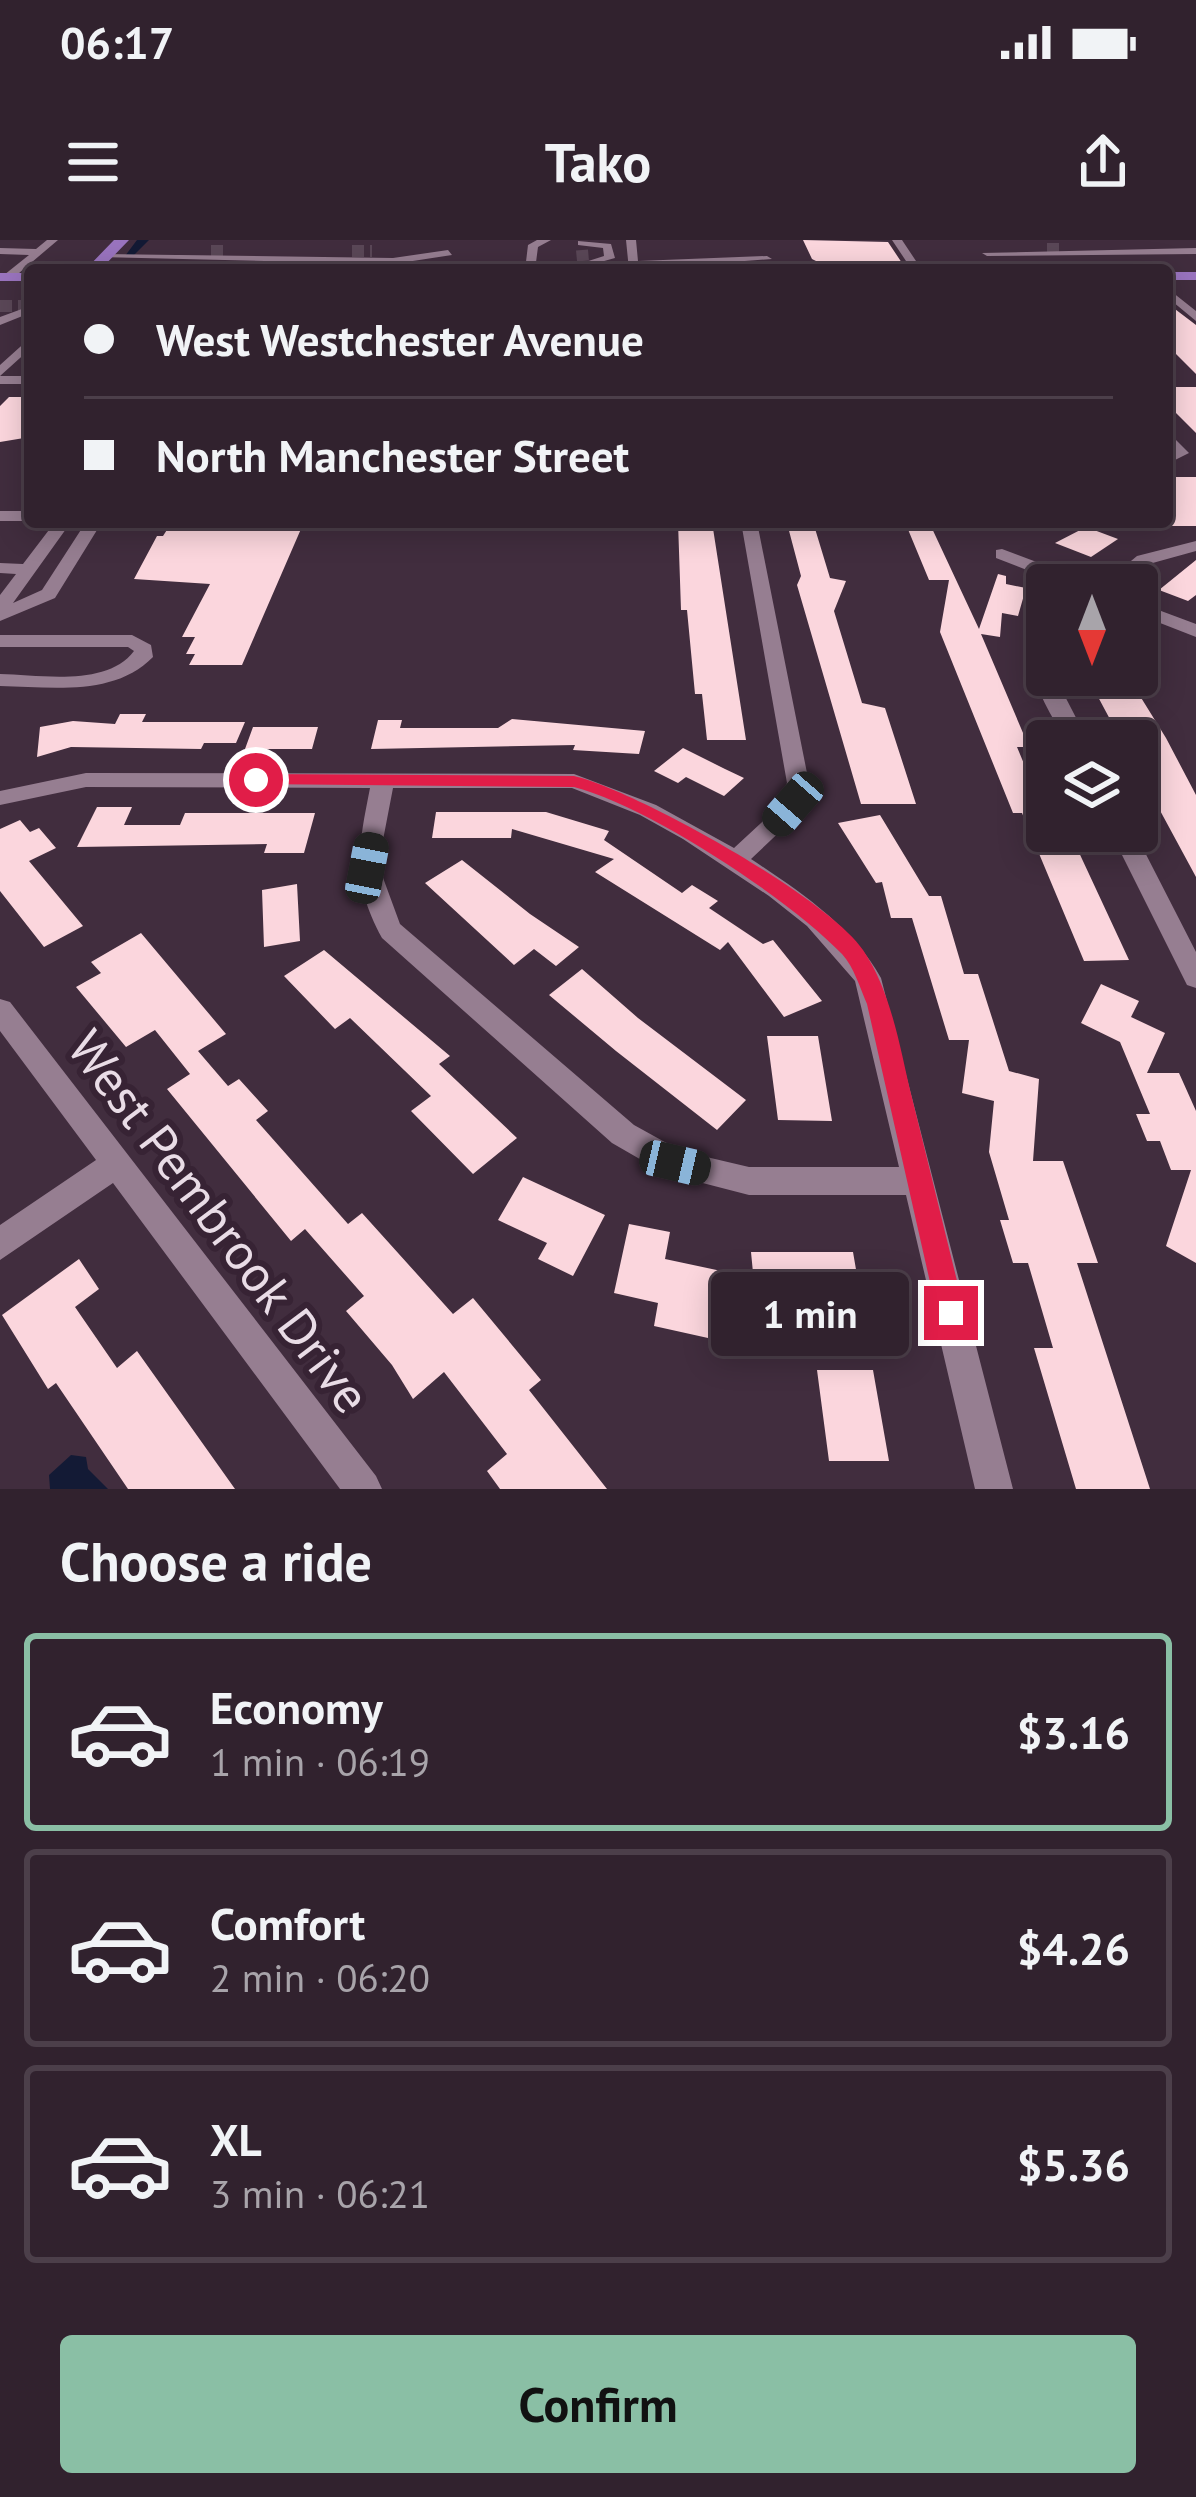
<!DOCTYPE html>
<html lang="en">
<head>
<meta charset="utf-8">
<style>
	:root { --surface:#31222e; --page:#3d2f3a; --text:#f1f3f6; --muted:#a8a4aa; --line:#4c3f4a; --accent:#8abfa5 }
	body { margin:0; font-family:"PT Sans",sans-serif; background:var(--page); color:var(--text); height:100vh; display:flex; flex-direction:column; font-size:45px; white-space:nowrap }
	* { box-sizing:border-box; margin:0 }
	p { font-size:39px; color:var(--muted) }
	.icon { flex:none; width:66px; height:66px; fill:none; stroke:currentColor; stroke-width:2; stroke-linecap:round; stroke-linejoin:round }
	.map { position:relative; height:1249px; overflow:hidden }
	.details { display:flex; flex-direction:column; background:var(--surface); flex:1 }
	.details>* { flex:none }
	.top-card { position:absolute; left:24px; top:24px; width:1149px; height:264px; border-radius:12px; box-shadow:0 6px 30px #0003,0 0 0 3px var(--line); display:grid; align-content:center; height:264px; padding:0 60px; background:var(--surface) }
	.needle { width:78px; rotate:180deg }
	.fabs { position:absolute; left:1026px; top:324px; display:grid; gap:24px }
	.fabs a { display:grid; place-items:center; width:132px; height:132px; border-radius:12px; background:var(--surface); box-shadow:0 6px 30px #0003,0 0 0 3px var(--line); font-size:60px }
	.end { position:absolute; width:54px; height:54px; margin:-27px; border:15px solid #e11d48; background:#fff; box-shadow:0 0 0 6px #fff }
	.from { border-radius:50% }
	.bubble { position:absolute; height:84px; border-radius:12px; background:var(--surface); box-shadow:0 6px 30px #0003,0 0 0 3px var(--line); font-size:39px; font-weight:700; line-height:84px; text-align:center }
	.car { position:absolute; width:36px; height:72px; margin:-36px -18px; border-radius:15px; box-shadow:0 0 9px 3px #0007; background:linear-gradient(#222 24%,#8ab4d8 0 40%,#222 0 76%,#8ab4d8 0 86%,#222 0) }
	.top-card b { display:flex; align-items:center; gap:42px; height:114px; font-size:45px }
	.top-card b+b { border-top:3px solid var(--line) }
	.top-card i { width:30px; height:30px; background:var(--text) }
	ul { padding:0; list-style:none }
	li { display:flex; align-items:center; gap:36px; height:198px; margin:0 24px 18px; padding:0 36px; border:6px solid var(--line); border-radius:12px }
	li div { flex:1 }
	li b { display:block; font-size:45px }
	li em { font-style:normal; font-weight:700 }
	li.active { border-color:var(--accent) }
	li>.icon { width:108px; height:108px; stroke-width:1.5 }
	h2 { padding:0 60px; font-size:54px; line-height:144px }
	.button { display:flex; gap:24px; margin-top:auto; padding:24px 60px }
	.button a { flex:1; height:138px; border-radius:12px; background:var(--accent); color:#111; font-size:48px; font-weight:700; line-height:138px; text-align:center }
	.status { display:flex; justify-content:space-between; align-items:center; height:84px; padding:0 60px; background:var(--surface); direction:ltr }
	.status svg { height:33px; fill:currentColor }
	header { display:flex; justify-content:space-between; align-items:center; height:156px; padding:0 60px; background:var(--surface); font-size:54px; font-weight:700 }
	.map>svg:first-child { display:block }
</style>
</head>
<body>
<div class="status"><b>06:17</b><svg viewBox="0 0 49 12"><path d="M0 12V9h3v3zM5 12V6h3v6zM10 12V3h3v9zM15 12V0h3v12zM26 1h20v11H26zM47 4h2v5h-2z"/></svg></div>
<header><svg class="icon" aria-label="menu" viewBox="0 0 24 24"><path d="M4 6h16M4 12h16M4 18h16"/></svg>Tako<svg class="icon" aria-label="share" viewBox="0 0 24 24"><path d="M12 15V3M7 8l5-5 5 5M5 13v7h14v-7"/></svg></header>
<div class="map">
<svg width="1196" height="1249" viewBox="0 0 1196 1249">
	<rect width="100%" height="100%" fill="#412d3e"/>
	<path fill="#131a35" d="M71 1215 86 1217 88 1229 108 1249H50L49 1235Z"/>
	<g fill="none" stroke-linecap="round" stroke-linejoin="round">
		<path fill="#131a35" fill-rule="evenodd" d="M137 0H149L133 16H125Z"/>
	</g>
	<path fill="#fbd6dd" d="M803 0 888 2 902 23 824 25 812 19Z
		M1167 63 1196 85V134L1167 105Z
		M1167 147H1196V193L1167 164Z
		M9 157H30V197L0 202V166Z
		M1167 237H1196V286H1167Z
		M172 282H304L242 425H189L195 414H186L195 397H182L210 344 134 339 157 296H163Z
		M678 282H712L746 500H707L702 454H695L687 370H681Z
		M793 282H813L830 338 846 341 834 371 862 463 885 468 916 564H861L797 345 801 336 788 287Z
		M929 282 979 389 998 334 1006 336V344L1026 348 1018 376 1002 373 1000 397 981 394 1029 507H1017L1037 555H1047V591H1069L1129 720 1084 721 1022 573H1013L940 392 949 340H929L907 287Z
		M1086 287 1118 299 1091 317 1055 303Z
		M1196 320V355L1188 361 1159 350Z
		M1097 455 1140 456 1166 498 1196 555V637L1137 528V498H1120Z
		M120 474H146L142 482H245L236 503H204L201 509 71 507 37 517 40 487 73 481 115 484Z
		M512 479 645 491 639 514 573 510 575 505 371 509 378 480H402L400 488H498Z
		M253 487H318L312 509H245Z
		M683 508 725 529 744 538 724 556 686 537 678 543 654 531Z
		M97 567H132L124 585H180L185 573H315L304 613H264L267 604 77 607Z
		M436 572H546L609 591 604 600 682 653 692 645 718 661 709 668 763 704 773 700 822 761 784 777 728 702 720 710 595 632 614 619 512 589 511 598H432Z
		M880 575 929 656H941L964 734H978L1009 831 1039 839 1033 921H1063L1098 1023H1077L1150 1249H1076L1034 1108H1053L1028 1023H1013L1000 980H1009L989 912 994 861 962 853 969 800H949L912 678H891L882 642 876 643 838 583Z
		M20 580 30 592 39 588 56 608 29 621 83 686 44 707 0 651V589Z
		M462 620 530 674 579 707 556 726 534 709 514 725 425 643Z
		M297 644 300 701 264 707 262 650Z
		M141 693 226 794 198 811 228 846 239 839 268 871 256 880 348 984 362 973 453 1074 473 1058 541 1140 529 1150 607 1249H500L487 1231 507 1214 444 1132 413 1159 392 1125 346 1071 364 1056 305 989 291 1001 167 849 190 834 155 790 126 807 76 747 101 733 91 722Z
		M324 710 450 816 439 824 517 898 473 934 411 871 431 856 350 778 335 789 284 736Z
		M582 729 638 778 746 860 717 890 616 811 549 755Z
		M1101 744 1139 761 1131 777 1165 793 1147 833H1179L1196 871V1023L1166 1006 1191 930H1171L1160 901H1147L1136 874H1150L1120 802 1081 783Z
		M767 796H818L832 881 778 880Z
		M523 937 605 975 573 1036 538 1019 547 1003 498 980Z
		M629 984 670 992 665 1019 726 1032 717 1100 654 1086 658 1063 614 1053Z
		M751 1012H853L863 1070H798L800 1084H758Z
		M79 1019 99 1049 75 1067 117 1128 137 1111 235 1249H128L56 1143 48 1149 2 1075Z
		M817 1130H873L889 1221H829Z"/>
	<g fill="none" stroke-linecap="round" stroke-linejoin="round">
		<path stroke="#5a4757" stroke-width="12" stroke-dasharray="12 6" stroke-linecap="butt" d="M1047 9H1060
			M582 10 583 21
			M211 11H227
			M352 11H372
			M0 66H23"/>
		<path fill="#967e91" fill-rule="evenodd" d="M47 0H58L12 39H4V35L29 15 0 14V8L36 9Z
			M537 0H551L538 7 535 30H525L528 5Z
			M626 0H636L638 21 767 16 772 19 629 30Z
			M892 0H902L922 30H912Z
			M578 1 611 4 615 18 579 28V24L604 16 603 8 578 5Z
			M1196 8V14L987 16 982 13Z
			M448 10 452 15 393 24 99 17 104 14 393 18Z
			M1167 48 1196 71V81L1167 57Z
			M30 66V73L0 85V77Z
			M30 98V109L0 136V125Z
			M0 136H30V144H0Z
			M1167 191 1189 213 1167 224V214L1173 212 1167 204Z
			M0 271H30V281H0Z
			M55 282H71L13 363 42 350 86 282H102L55 358 0 381V355L16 334 0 333V323L23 324Z
			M741 282H757L809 543 789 583 751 619C799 651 852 686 881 738L1013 1249H975L906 955H749L664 933 612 903 382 698C351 641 358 609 370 548L86 547 0 565V551L86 533 574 534 656 565 734 608 773 572 787 543ZM393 548H572L640 575 683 599 769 656 807 686 855 741 899 927H749L681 911 634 885 400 684 382 635 383 600Z
			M1196 301V311L1149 324 1122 345H1102L1137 316Z
			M1002 309 1087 341 1090 345H1065L996 318V310Z
			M1137 362 1196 384V397L1137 374Z
			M1047 394V435H1054L1088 501H1066C1048 468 1021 434 1040 396Z
			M0 395H132L151 405 153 417C114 457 51 447 0 446V434C41 435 107 447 134 411L128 407H0Z
			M1110 591H1134L1196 712V748L1187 745Z
			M0 759 10 762 376 1236 382 1249H340L113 943 0 1020V985L96 920 0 791Z"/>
		<path fill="#9a74bf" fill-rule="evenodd" d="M114 0H129L100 30H85Z
			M1167 32H1196V40H1167Z
			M0 33H30V41H0Z"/>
	</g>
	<path fill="#e11d48" d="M256 534 574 536C637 551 827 657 863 710 892 753 900 809 912 858 930 930 947 1001 965 1073L961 1083H941L937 1073 867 764C860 748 854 727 842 714 788 658 648 566 574 547L250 544 247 540Z"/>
	<g text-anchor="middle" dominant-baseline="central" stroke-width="12" stroke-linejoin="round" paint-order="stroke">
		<g font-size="51" fill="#e9dce6" stroke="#372334">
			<text transform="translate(220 981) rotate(53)">West Pembrook Drive</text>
		</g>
	</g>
</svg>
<div class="fabs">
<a><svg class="needle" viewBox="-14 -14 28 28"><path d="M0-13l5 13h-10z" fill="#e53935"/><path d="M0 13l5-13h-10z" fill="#a8a4aa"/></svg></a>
<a><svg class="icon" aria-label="layers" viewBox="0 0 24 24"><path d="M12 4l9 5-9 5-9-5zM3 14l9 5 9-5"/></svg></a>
</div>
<i class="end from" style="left:256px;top:540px"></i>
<i class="end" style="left:951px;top:1073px"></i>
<div class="bubble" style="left:711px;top:1032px;width:198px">1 min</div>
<i class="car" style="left:793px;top:564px;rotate:221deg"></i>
<i class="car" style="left:367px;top:628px;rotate:11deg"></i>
<i class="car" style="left:675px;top:923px;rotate:103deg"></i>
<div class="top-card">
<b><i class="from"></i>West Westchester Avenue</b>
<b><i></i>North Manchester Street</b>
</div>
</div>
<section class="details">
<h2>Choose a ride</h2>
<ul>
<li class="active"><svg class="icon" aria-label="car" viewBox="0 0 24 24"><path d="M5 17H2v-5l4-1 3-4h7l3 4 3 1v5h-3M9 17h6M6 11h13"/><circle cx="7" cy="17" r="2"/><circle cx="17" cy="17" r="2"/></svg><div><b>Economy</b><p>1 min · 06:19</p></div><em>$3.16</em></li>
<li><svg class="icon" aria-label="car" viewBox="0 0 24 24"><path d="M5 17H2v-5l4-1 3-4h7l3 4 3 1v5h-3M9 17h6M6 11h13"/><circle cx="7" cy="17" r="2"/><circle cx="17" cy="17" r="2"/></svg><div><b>Comfort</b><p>2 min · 06:20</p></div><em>$4.26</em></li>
<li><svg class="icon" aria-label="car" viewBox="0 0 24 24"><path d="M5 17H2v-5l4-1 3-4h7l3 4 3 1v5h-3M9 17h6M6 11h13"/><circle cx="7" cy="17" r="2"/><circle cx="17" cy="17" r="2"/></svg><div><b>XL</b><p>3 min · 06:21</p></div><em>$5.36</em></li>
</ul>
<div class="button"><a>Confirm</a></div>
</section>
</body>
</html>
